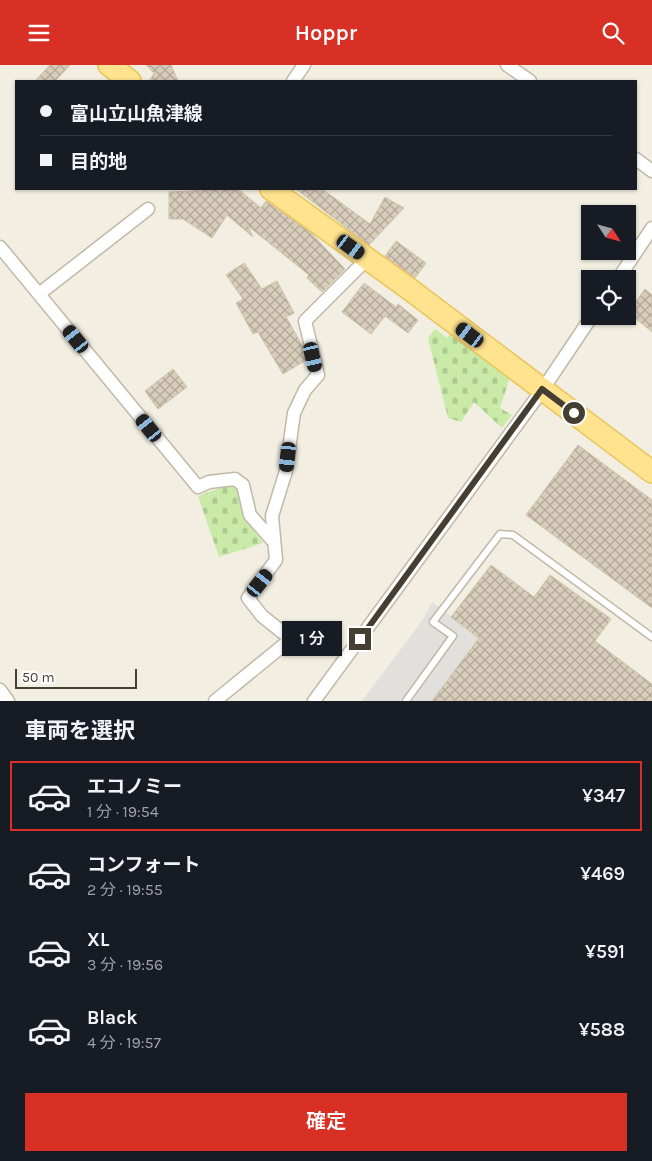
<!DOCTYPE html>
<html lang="ja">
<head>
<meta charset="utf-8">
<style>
	:root { --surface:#171b24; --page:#20242c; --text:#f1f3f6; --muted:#9ea1a6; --line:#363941; --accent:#d93025 }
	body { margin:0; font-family:Karla,"Noto Sans JP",sans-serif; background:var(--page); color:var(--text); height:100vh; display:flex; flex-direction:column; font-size:19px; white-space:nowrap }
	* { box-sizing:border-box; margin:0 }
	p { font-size:16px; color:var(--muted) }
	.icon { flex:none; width:28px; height:28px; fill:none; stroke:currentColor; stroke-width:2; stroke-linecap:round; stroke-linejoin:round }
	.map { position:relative; height:636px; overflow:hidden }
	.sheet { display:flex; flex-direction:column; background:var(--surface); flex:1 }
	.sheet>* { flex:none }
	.banner { position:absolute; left:15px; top:15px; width:622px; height:110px; border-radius:0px; box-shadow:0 1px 4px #0004; display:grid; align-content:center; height:110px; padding:0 25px; background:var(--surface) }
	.needle { width:32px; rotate:126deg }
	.buttons { position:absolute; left:581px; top:140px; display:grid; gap:10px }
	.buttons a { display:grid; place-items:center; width:55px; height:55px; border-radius:0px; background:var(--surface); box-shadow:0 1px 4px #0004; font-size:25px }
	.scale { position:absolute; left:15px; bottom:12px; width:122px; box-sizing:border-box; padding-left:5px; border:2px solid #443e33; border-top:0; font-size:14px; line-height:18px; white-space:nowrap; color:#443e33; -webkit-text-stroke:4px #fff; paint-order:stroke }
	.end { position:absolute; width:22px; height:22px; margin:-11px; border:6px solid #443e33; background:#fff; box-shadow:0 0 0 2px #fff }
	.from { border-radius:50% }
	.bubble { position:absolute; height:35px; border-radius:0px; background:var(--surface); box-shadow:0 1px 4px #0004; font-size:16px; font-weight:600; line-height:35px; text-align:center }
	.car { position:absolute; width:15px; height:30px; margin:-15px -8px; border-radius:6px; box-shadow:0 0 4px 1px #0007; background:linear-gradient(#222 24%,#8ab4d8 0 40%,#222 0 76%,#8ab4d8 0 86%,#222 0) }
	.banner b { display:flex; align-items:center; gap:18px; height:48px; font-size:19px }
	.banner b+b { border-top:1px solid var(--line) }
	.banner i { width:12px; height:12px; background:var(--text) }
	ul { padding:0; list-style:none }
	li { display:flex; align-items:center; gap:15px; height:70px; margin:0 10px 8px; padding:0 15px; border:2px solid transparent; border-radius:0px }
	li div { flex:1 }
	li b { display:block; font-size:19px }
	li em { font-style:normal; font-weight:600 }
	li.current { border-color:var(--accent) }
	li>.icon { width:45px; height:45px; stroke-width:1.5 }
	h2 { padding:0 25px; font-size:22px; line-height:60px }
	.cta { display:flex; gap:10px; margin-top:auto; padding:10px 25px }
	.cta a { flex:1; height:58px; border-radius:0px; background:var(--accent); color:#fff; font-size:20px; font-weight:600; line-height:58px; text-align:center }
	header { display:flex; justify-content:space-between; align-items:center; height:65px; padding:0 25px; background:var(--accent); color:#fff; font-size:22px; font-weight:600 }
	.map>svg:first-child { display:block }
</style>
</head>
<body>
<header><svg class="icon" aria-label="menu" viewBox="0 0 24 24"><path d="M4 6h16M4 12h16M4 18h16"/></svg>Hoppr<svg class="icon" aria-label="search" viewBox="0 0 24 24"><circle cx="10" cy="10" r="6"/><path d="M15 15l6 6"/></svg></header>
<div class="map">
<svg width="652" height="636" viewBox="0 0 652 636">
	<defs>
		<pattern id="cemetery-stones" width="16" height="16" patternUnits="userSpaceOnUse" patternTransform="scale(1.25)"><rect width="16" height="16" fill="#caeaa8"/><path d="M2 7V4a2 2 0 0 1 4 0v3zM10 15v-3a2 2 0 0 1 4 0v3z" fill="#afca91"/></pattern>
		<pattern id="building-cross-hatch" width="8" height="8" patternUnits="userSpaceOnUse" patternTransform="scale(1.25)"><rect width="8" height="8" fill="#d8cdba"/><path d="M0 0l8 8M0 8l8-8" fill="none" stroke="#b1a898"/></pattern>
	</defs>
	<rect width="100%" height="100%" fill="#f2eee2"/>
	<path fill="url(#cemetery-stones)" d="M435 264 447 273 452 266 511 309 500 343 512 350 502 363 474 337 461 357 448 353 428 273Z
		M228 420 235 421 246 455 263 478 219 492 198 431Z"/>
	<path fill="#e2e0dc" d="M432 537 479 573 432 636H362L422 556Z"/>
	<path fill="url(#building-cross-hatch)" stroke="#d0c3aa" d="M50 0H70L55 16H35Z
		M146 0H171L178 16H149L154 8Z
		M192 124H238L261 143 266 136 310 167 345 204 322 227 307 213 309 210 248 161 253 172 227 150 212 173 183 154H169V127L196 126Z
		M296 124H322L370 159 385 132 404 143 369 180Z
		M396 176 426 198 415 213 385 191Z
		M244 198 262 224 277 216 294 248 286 252 302 280 306 295 283 309 258 267 253 269 236 238 243 234 226 210Z
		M364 218 396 242 398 239 418 255 408 268 385 251 371 269 342 247Z
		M645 224 652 230V267L628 247Z
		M173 304 187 322 158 344 145 326Z
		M578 380 652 435V543L526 450Z
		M491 500 534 532 550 510 611 554 595 576 652 619V636H432L479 573 451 552Z"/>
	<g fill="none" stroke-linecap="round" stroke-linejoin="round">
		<defs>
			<path id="service" d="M406 636 453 571 433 557 500 469 513 470 652 572"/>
			<path id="minor" d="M507 0 530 16
				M293 16 304 0
				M636 94 652 106
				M0 182 198 422 209 417 235 414 243 420 250 450 273 476
				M618 214 652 163
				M39 229 148 144
				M0 625 8 636
				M215 636 291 574 262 551 248 533 276 495 272 451 286 406 294 348 305 325 318 310 305 256 367 194
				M314 636 543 324 592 251"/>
			<path id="primary" d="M109 0 130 16
				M271 124 412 226 652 407"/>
		</defs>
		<use href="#service" stroke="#c1b9a8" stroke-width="9"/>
		<use href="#minor" stroke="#c1b9a8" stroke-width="15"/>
		<use href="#primary" stroke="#eac459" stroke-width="24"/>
		<use href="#service" stroke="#fff" stroke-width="6"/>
		<use href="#minor" stroke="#fff" stroke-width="12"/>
		<use href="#primary" stroke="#ffe38f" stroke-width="21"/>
	</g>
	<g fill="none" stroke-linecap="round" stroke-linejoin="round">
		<path stroke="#443e33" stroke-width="6" d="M360 574 542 324 574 348"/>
	</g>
</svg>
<div class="buttons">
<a><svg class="needle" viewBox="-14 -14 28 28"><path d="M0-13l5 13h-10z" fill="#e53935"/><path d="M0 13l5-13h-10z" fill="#9ea1a6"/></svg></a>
<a><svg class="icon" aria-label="locate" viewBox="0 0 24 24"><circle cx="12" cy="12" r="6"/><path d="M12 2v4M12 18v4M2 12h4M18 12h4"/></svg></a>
</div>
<div class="scale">50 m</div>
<i class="end from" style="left:574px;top:348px"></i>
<i class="end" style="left:360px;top:574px"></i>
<div class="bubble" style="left:282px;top:556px;width:60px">1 分</div>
<i class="car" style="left:351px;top:182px;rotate:126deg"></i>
<i class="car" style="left:470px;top:270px;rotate:307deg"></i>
<i class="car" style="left:76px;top:274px;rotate:321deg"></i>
<i class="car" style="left:313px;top:292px;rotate:167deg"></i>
<i class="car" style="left:149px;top:363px;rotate:321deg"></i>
<i class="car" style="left:288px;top:392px;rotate:186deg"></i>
<i class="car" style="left:260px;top:518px;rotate:39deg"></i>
<div class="banner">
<b><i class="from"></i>富山立山魚津線</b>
<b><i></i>目的地</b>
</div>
</div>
<section class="sheet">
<h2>車両を選択</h2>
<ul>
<li class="current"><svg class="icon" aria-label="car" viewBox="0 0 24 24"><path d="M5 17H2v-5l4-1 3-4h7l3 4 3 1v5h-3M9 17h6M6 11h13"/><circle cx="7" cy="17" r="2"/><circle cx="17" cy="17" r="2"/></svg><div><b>エコノミー</b><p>1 分 · 19:54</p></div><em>¥347</em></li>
<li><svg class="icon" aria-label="car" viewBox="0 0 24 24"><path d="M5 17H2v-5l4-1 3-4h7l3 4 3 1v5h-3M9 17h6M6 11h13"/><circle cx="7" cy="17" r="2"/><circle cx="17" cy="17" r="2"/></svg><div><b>コンフォート</b><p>2 分 · 19:55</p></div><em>¥469</em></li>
<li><svg class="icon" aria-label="car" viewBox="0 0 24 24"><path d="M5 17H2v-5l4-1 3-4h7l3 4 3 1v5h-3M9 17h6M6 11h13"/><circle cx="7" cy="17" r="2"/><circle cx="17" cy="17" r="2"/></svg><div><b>XL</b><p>3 分 · 19:56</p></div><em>¥591</em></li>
<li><svg class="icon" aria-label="car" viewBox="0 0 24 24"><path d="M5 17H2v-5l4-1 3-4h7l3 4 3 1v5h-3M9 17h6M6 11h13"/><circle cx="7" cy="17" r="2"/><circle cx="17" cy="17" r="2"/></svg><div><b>Black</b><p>4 分 · 19:57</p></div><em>¥588</em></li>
</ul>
<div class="cta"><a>確定</a></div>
</section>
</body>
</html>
